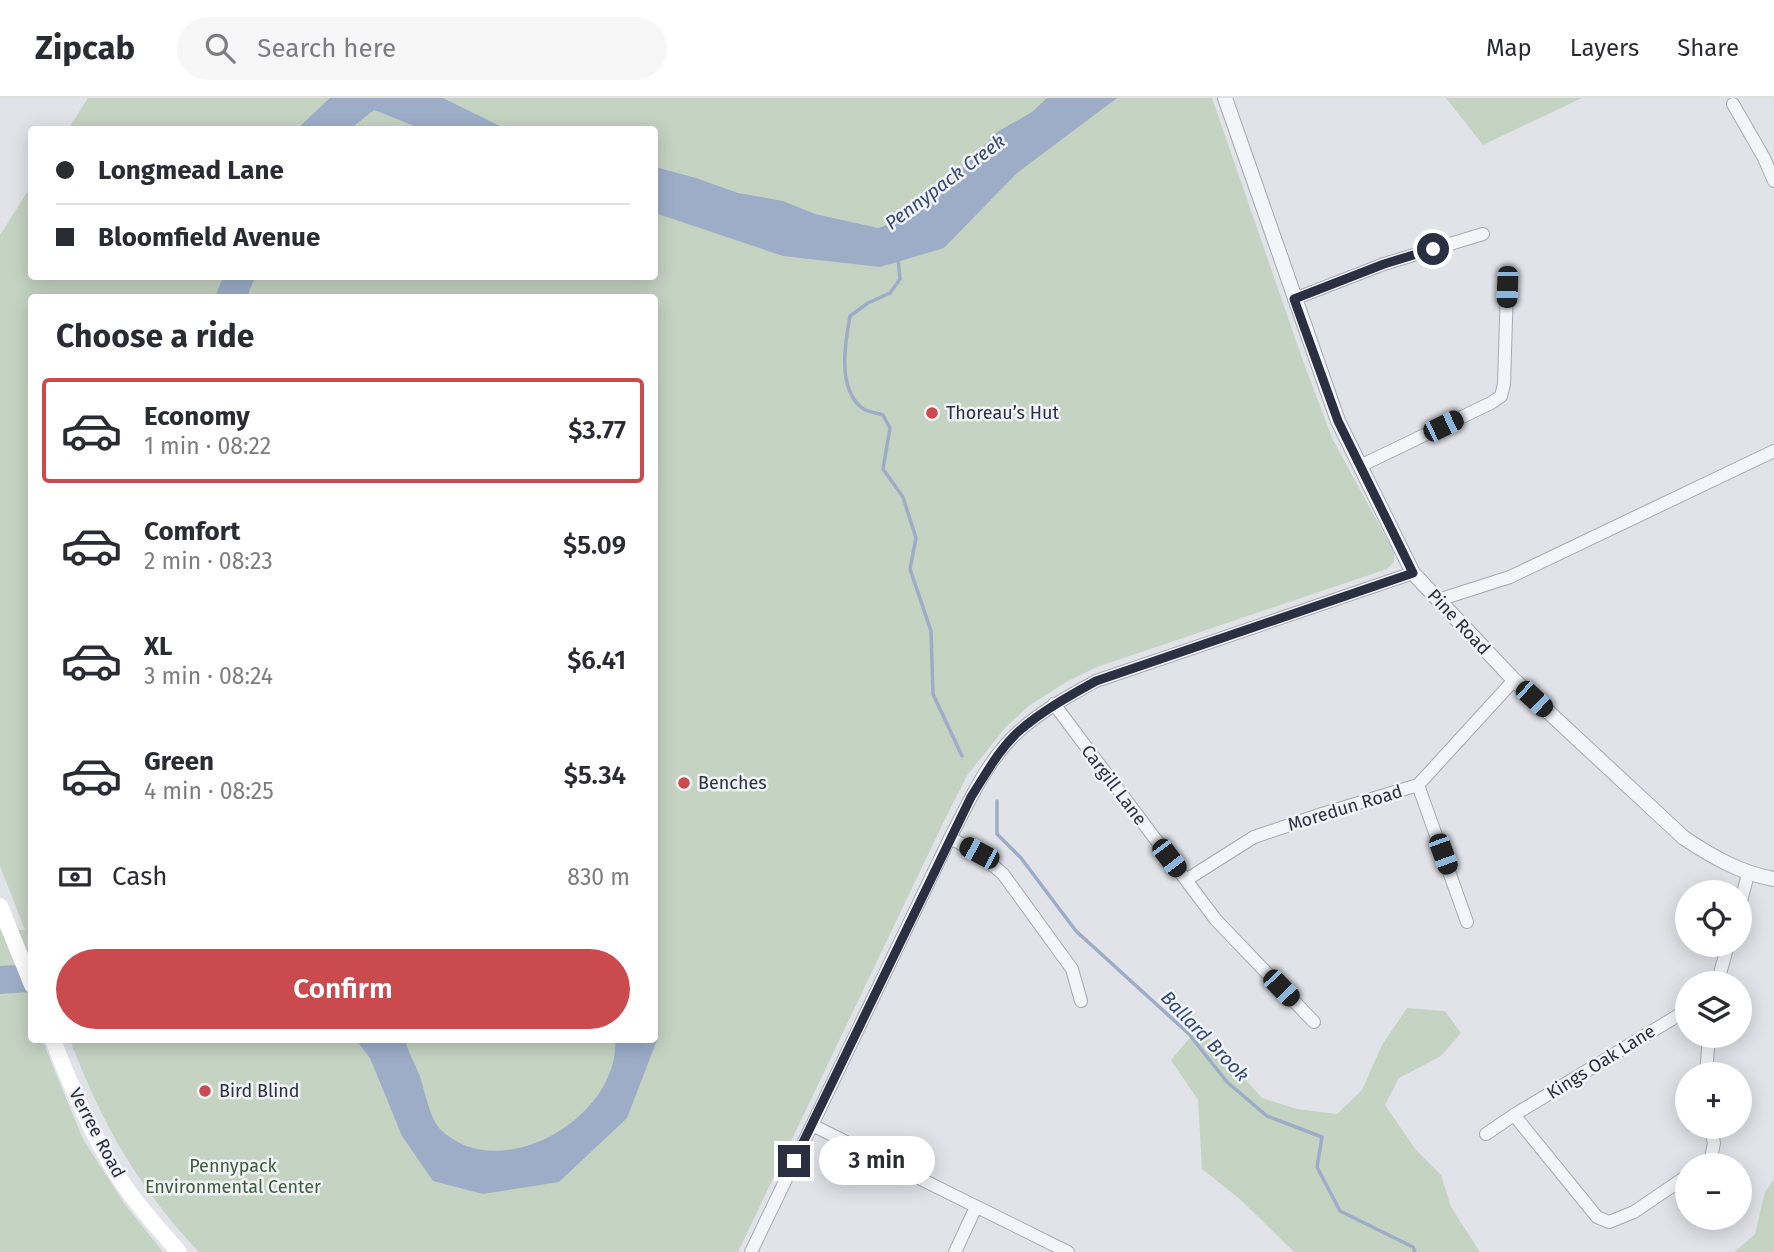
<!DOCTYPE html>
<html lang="en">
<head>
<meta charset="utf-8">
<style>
	:root { --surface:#fff; --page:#f7f7f7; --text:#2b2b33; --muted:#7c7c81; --line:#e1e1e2; --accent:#cb4a4e }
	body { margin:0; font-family:"Fira Sans",sans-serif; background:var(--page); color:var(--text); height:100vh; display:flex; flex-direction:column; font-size:26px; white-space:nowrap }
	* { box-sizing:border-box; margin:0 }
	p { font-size:23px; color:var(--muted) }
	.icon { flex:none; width:38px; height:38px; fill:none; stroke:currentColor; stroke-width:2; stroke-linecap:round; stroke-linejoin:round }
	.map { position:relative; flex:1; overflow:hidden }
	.side { position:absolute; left:28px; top:196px; width:630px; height:749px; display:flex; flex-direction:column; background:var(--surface); border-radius:7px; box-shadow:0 4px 18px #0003 }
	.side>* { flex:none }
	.top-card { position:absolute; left:28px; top:28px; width:630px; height:154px; border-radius:7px; box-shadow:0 4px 18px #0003; display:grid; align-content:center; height:154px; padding:0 28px; background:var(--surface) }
	.tools { position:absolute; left:1675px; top:782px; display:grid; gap:14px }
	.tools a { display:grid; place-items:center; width:77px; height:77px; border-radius:50%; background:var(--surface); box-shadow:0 4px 18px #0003; font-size:35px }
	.end { position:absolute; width:32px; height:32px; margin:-16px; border:9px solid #2a2f41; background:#fff; box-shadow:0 0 0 4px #fff }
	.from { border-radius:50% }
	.bubble { position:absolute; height:49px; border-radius:24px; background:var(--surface); box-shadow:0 4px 18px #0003; font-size:23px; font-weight:600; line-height:49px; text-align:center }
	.car { position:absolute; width:21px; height:42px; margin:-21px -10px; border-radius:9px; box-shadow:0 0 5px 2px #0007; background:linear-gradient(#222 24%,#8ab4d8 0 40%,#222 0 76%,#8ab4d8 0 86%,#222 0) }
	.top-card b { display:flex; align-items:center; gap:24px; height:66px; font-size:26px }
	.top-card b+b { border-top:2px solid var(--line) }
	.top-card i { width:18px; height:18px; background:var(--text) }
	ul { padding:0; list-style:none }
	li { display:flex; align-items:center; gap:21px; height:105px; margin:0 14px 10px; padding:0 14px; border:4px solid transparent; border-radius:7px }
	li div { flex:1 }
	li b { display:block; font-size:26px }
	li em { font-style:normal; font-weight:600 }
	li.current { border-color:var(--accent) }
	li>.icon { width:63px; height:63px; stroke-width:1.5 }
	h2 { padding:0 28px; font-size:32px; line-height:84px }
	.pay { display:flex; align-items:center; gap:18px; height:77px; padding:0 28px; font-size:26px }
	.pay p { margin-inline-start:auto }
	.button { display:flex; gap:14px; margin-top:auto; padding:14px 28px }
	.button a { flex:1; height:80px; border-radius:42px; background:var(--accent); color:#fff; font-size:28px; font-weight:600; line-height:80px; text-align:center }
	header { display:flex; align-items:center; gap:42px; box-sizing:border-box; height:98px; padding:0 35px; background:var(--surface); border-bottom:2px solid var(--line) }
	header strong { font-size:33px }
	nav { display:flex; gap:38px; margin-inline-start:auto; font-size:24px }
	.search { width:490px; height:63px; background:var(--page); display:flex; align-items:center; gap:18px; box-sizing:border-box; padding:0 24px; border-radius:38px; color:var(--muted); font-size:26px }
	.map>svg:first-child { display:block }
</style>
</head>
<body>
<header>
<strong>Zipcab</strong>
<div class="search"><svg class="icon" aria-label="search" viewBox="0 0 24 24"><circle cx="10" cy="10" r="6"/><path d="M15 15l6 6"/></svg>Search here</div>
<nav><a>Map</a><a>Layers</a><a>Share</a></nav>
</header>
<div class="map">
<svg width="1774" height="1154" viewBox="0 0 1774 1154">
	<rect width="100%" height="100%" fill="#e1e3e9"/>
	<path fill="#c5d3c3" d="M88 0H1212L1303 263 1333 342 1394 454V464L1387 471 1097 569 1068 583 1030 607 1006 629 968 676 946 719 738 1154H199C137 1088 102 1026 70 942H654V200H32V942H42L83 1041 124 1105 163 1154H0V832H25L0 768V137L31 88 32 178H654V32L68 31Z
		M1446 0H1582L1483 47Z
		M1407 910 1445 913 1461 935 1441 958 1399 980 1385 1007 1416 1052 1441 1077 1451 1109 1480 1154H1294L1241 1102 1202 1071 1198 1002 1171 962 1199 929 1262 1000 1297 1011 1337 1016 1362 992 1382 947Z
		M1774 1081V1154H1734L1755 1136 1765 1094Z"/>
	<path fill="#9dadc8" d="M330 0H443L506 31H422L374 12 350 31H297Z
		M1047 0H1117L1017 75 944 150 880 169 783 158 655 115V69L696 80 738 95 783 103 815 116 878 130 903 122 954 79 997 34 1032 14Z
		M223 179V178L255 179 247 199H215Z
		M655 822 657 942 627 1020 559 1084 483 1096 433 1083 402 1038 370 960 356 942H405C408 954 415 965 419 976 425 992 429 1019 440 1031 499 1090 620 1019 615 942H654Z
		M31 866V894L0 896V868Z"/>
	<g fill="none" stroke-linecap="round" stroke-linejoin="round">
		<path stroke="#9dadc8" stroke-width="3.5" d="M898 161 900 181 890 195 868 205 850 218C845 245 837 290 862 310 867 314 877 315 883 317L890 330 883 371 903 399 916 440 910 471 931 533 933 596 962 658
			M997 703V736L1021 760 1076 833 1189 936 1227 984 1267 1018 1322 1039 1317 1069 1340 1113 1413 1149 1415 1154"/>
		<defs>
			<path id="minor" d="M1733 6 1764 60 1774 83
				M1294 201 1384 166 1483 136
				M1360 368 1491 305 1501 298 1504 286 1507 189
				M1438 502 1510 479 1774 353
				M1054 606 1216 822 1314 924
				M1418 687 1467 824
				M950 740 979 755 1003 776 1072 871 1081 903
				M1186 782 1254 739 1322 716 1418 687 1514 582
				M1740 807 1748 776
				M1717 886 1728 847
				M1687 912 1514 1017 1597 1119 1609 1124 1634 1114 1687 1078
				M1706 976 1709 938
				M812 1027 1068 1154
				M1486 1036 1514 1017
				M1701 1068 1711 1060 1714 1045 1710 1029
				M751 1154 950 740C969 704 987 662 1018 634 1041 613 1069 598 1096 583L1413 475
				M955 1154 976 1109"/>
			<path id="tertiary" d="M1225 0 1338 323 1413 475 1514 582 1684 740C1713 759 1740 775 1774 781"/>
		</defs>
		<use href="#minor" stroke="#a6a9b3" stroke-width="14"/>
		<use href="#tertiary" stroke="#a6a9b3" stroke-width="16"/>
		<use href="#minor" stroke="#f4f5f8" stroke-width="12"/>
		<use href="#tertiary" stroke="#f4f5f8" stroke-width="14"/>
		<path stroke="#fff" stroke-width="16" d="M0 808 32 887
			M53 942C71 989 91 1035 118 1078 136 1106 158 1130 179 1154"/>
	</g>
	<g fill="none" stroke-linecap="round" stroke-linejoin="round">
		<path stroke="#2a2f41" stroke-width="9" d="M794 1063 971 699C986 676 999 651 1019 633 1042 613 1069 598 1096 583L1413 475 1338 323 1294 201 1384 166 1433 151"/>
	</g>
	<g fill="#cb4a4e" stroke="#f1f3f7" stroke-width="2.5">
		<circle cx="932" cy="315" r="7"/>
		<circle cx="684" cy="685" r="7"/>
		<circle cx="205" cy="993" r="7"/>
	</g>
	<g text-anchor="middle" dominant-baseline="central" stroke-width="5" stroke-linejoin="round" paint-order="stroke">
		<g font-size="18" fill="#2a2f41" stroke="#f1f3f7" text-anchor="start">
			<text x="946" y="315">Thoreau’s Hut</text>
			<text x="698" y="685">Benches</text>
			<text x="219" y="993">Bird Blind</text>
		</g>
		<g font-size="18" fill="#2a2f41" stroke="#f1f3f7">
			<text transform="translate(1459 524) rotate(47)">Pine Road</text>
			<text transform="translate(1114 687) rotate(53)">Cargill Lane</text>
			<text transform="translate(1345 710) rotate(-17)">Moredun Road</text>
			<text transform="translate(1601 964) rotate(-32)">Kings Oak Lane</text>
			<text transform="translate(97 1035) rotate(62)">Verree Road</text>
		</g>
		<g font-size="18" fill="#3a5c38" stroke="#f1f3f7">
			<text x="233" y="1068">Pennypack<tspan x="233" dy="21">Environmental Center</tspan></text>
		</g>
		<g font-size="19" font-style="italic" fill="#354974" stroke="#f1f3f7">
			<text transform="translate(945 84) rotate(-37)">Pennypack Creek</text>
			<text transform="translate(1205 938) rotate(46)">Ballard Brook</text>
		</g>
	</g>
</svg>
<div class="tools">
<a><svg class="icon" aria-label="locate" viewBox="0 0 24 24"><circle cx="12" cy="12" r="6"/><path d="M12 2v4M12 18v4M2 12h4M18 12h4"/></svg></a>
<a><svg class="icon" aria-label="layers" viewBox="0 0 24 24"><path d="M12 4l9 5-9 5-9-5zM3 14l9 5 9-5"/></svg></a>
<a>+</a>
<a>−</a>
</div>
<i class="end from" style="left:1433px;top:151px"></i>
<i class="end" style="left:794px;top:1063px"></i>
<div class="bubble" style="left:819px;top:1038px;width:116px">3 min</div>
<i class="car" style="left:1507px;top:189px;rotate:182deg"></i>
<i class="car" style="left:1443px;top:328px;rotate:64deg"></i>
<i class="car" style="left:1534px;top:601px;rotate:133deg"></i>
<i class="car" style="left:979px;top:755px;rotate:298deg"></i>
<i class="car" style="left:1443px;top:756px;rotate:160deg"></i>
<i class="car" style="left:1169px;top:760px;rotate:143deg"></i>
<i class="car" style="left:1281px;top:890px;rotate:136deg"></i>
<div class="top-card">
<b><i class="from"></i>Longmead Lane</b>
<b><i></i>Bloomfield Avenue</b>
</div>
<section class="side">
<h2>Choose a ride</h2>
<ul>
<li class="current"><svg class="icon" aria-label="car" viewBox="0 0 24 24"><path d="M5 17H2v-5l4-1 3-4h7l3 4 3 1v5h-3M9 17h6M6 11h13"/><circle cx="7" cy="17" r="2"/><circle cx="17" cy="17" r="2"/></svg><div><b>Economy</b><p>1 min · 08:22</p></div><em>$3.77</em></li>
<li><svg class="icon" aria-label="car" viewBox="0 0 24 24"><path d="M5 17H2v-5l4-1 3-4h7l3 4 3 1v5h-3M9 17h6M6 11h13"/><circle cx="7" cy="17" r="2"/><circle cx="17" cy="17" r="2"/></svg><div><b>Comfort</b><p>2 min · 08:23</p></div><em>$5.09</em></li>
<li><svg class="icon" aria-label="car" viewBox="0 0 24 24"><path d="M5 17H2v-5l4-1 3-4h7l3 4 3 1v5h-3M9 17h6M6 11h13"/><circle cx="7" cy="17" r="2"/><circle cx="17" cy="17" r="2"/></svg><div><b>XL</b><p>3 min · 08:24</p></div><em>$6.41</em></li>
<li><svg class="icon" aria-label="car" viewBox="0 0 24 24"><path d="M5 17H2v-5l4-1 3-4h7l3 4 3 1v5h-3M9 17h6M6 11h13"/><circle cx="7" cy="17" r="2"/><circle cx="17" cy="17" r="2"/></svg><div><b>Green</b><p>4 min · 08:25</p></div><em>$5.34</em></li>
</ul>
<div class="pay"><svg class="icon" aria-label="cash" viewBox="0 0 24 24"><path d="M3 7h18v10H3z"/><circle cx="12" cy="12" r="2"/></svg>Cash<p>830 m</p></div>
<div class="button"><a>Confirm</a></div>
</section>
</div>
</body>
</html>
